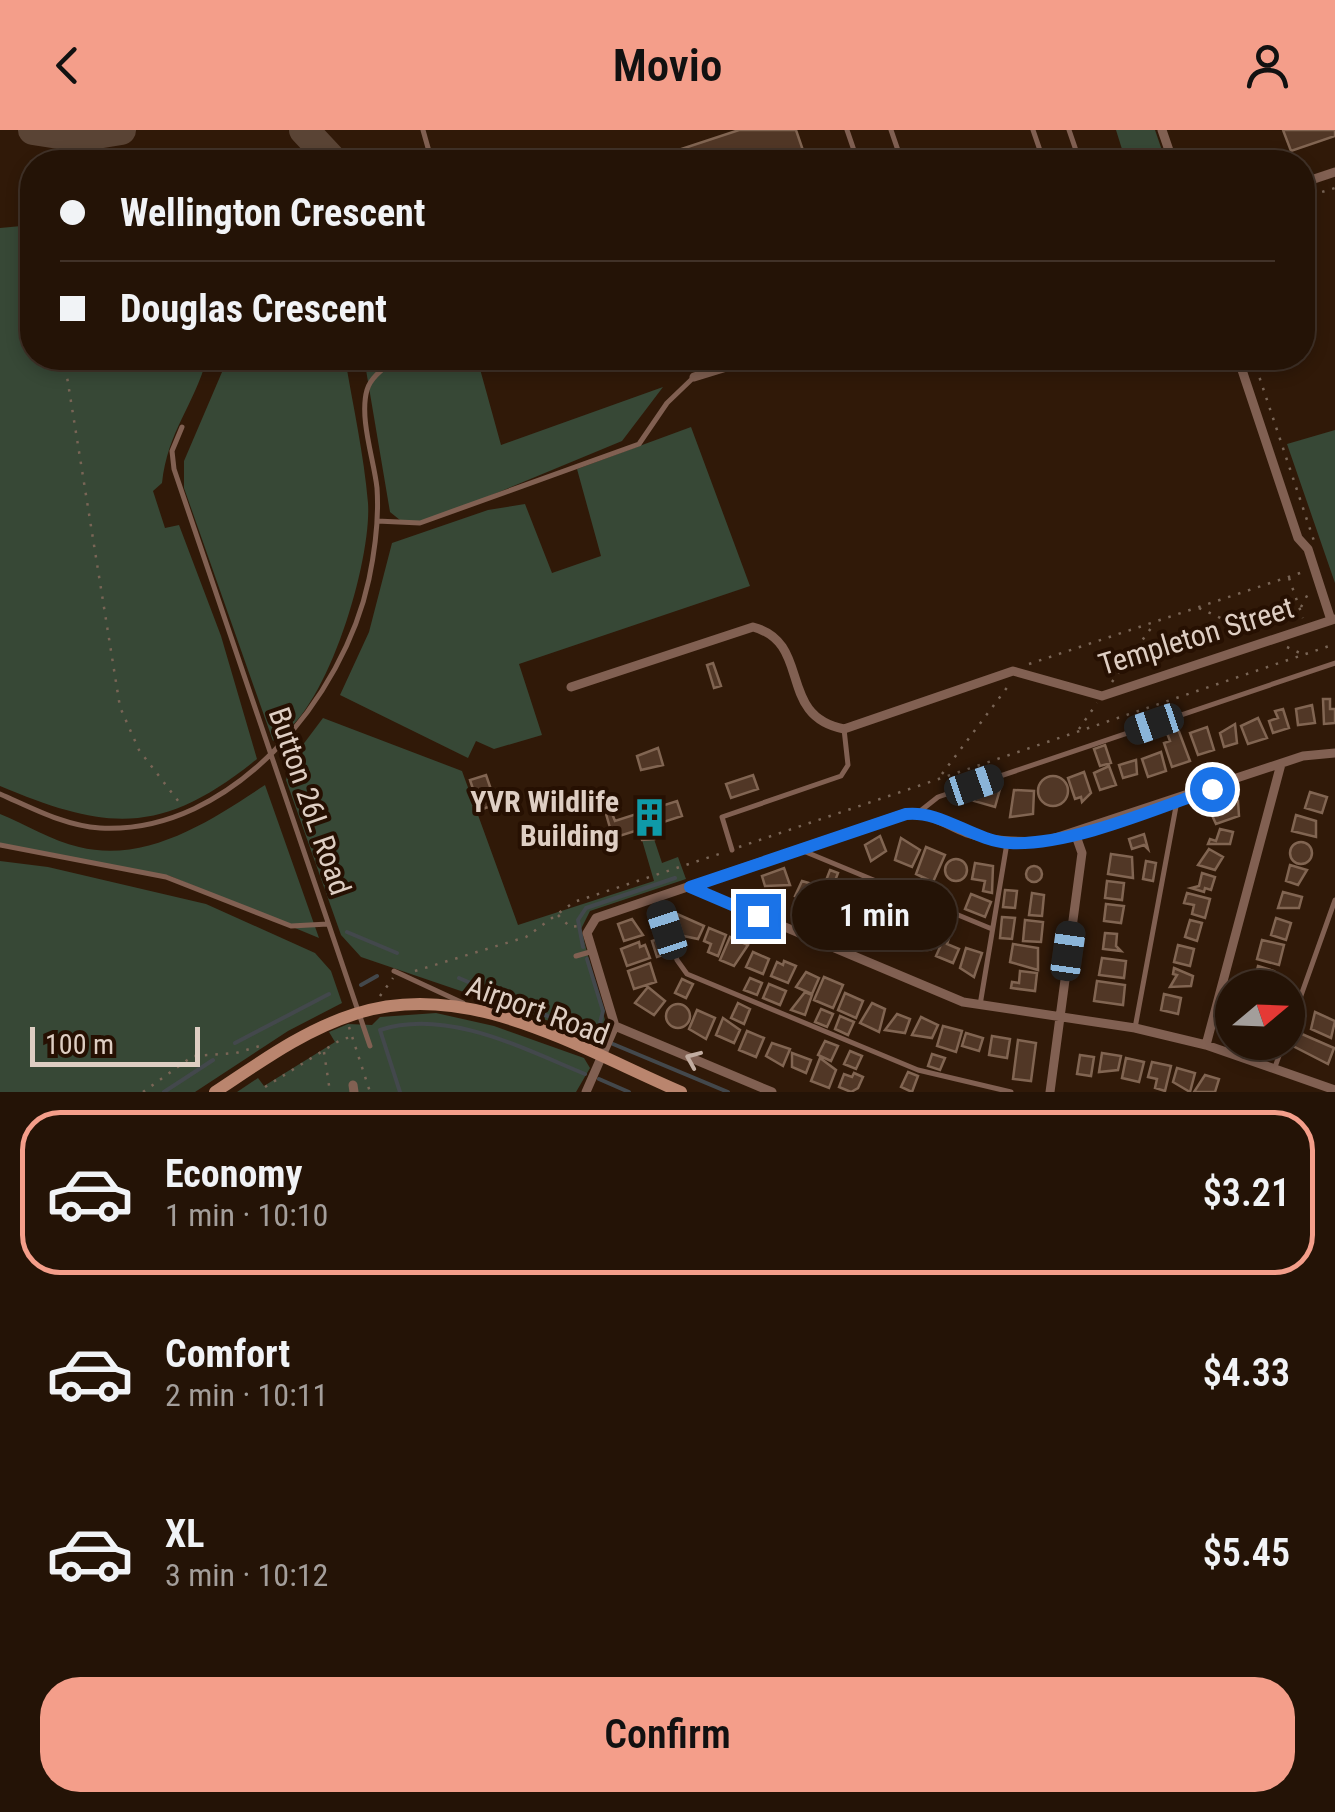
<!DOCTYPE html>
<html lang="en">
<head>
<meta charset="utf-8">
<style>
	:root { --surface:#241306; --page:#2c1c10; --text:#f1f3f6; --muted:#a39e9b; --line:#413228; --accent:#f49e8a }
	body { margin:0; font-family:"Roboto Condensed",sans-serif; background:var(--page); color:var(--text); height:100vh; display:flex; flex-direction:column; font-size:38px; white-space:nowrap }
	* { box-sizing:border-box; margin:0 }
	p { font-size:32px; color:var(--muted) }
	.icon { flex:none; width:55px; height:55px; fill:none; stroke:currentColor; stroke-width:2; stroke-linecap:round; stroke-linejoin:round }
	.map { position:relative; height:962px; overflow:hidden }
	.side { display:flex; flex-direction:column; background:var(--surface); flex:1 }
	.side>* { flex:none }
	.top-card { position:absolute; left:20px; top:20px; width:1295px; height:220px; border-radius:40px; box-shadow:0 5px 15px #0003,0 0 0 2px var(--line); display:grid; align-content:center; height:220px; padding:0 40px; background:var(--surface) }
	.needle { width:65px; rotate:71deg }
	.buttons { position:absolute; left:1215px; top:840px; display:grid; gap:20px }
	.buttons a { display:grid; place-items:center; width:90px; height:90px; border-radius:50%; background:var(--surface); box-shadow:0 5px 15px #0003,0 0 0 2px var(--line); font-size:50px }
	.scale { position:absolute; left:30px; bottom:25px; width:170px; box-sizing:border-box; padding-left:10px; border:5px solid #decec3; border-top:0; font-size:28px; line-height:35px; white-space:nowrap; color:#decec3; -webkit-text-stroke:8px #261002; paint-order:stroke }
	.end { position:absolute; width:45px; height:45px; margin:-22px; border:12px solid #1a73e8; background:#fff; box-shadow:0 0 0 5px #fff }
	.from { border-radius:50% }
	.bubble { position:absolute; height:70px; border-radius:35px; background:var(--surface); box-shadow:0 5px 15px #0003,0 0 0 2px var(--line); font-size:32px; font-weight:600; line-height:70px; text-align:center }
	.car { position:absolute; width:30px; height:60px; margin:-30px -15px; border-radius:12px; box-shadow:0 0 8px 2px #0007; background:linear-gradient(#222 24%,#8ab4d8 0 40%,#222 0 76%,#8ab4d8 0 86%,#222 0) }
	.top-card b { display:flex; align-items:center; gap:35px; height:95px; font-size:38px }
	.top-card b+b { border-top:2px solid var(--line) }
	.top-card i { width:25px; height:25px; background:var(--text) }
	ul { padding:18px 0 0; list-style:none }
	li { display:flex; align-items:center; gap:30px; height:165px; margin:0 20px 15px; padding:0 20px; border:5px solid transparent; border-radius:40px }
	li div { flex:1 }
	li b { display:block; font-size:38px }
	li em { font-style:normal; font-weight:600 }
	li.active { border-color:var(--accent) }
	li>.icon { width:90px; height:90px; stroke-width:1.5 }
	.primary-button { display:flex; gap:20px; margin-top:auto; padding:20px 40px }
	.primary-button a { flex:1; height:115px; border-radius:40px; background:var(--accent); color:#111; font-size:40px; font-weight:600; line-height:115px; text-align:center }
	header { display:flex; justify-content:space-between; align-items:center; height:130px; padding:0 40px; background:var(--accent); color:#111; font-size:45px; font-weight:600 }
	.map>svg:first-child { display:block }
</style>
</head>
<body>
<header><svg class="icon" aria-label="back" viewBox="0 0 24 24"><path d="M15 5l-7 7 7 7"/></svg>Movio<svg class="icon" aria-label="person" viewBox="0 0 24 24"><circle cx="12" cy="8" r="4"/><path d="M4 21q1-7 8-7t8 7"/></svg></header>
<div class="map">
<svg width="1335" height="962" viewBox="0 0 1335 962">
	<rect width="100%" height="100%" fill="#301908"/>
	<path fill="#374836" d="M1116 0H1155L1166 32H1126Z
		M32 95V228H207C194 276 168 300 162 353L153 361 165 398 179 395 221 506 257 629C163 705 109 702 0 656V98Z
		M228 228H345C353 276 364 325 368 373 372 430 327 585 273 611L184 358V331Z
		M364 228H477L501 315 663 257 622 311 424 393 405 394 390 382Z
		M691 297 750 456 519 534 542 605 494 619 476 611 468 628 340 565 369 502 392 413 488 380 525 374 552 443 601 426 577 339Z
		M1335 300V453L1287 314Z
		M323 588 462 641 518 795 654 751 642 710 654 709 662 733 678 727 686 749 590 781 581 799 606 894 599 908 361 827 341 805 286 650 290 632Z
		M265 655 319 808 170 746 0 714V684C25 694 52 711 79 717 147 734 212 690 265 655Z
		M0 731 48 737 206 774 315 823 331 841 342 873 288 901 195 962H0Z
		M436 883 494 896 584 928 590 938 576 962H237L258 948 264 956 335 912 329 902 348 894 372 895 380 887Z"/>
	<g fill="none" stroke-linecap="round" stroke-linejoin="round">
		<path stroke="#43484c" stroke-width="4" d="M347 802 397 823
			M583 817 578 790 586 778 675 748
			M587 829 603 881 597 905
			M459 848 599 908
			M361 855 377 846
			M235 913 329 864
			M613 914 728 962
			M599 949 629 962
			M164 962 213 930
			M400 962 380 900C447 878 524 919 585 944"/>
		<path stroke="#5a4435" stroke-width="30" d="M33 0 78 7 121 0
			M304 0 333 31"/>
	</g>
	<path fill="#513726" stroke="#816552" stroke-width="2.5" d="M739 0H796L807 32H642Z
		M1283 0H1335V6L1291 21Z
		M713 533 721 556 714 558 707 535Z
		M1323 569H1330V579H1335V593L1324 594Z
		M1312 575 1315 593 1298 595 1296 579Z
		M1283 579 1289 598 1273 603 1269 591 1278 588 1275 581Z
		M1258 588 1267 608 1248 614 1241 596Z
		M1235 594 1237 613 1224 617 1220 603Z
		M1207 597 1214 620 1198 625 1190 603Z
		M1178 599 1190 631 1172 637 1164 613 1170 611 1167 603Z
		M1105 615 1111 633 1100 636 1094 619Z
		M658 618 663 635 641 640 637 626Z
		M1161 622 1166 641 1148 647 1142 629Z
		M1136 630 1137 644 1123 648 1119 635Z
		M1109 636 1116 655 1100 660 1094 643Z
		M1084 642 1091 663 1082 672 1081 667 1075 669 1068 648Z
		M486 645 496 674 480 680 470 650Z
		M753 645 758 659 731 668 726 654Z
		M1038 661a15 15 0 1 1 30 0a15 15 0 1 1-30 0Z
		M993 657 1000 659 995 677 974 671 977 659 991 663Z
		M1014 660 1034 661 1033 684 1010 687Z
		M1310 662 1327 667 1322 683 1305 678Z
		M677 671 682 686 651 696 654 709 642 710 638 700 613 708 604 677 609 676 615 691Z
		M1238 671 1239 686 1216 694 1210 681Z
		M1296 685 1316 691V707L1292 701Z
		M1220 699 1233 702 1230 714H1208L1210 709 1216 711Z
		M1144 704 1148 719 1144 715 1132 719 1129 709Z
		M880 706 886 721 871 731 865 715Z
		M901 708 920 720 912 737 895 730Z
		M1290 723a11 11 0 1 1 22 0a11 11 0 1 1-22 0Z
		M926 717 945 725 933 752 916 744Z
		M1209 719 1223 727 1215 740 1198 735Z
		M1111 724 1132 727 1133 748 1108 744Z
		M945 740a11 11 0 1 1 22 0a11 11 0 1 1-22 0Z
		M1146 731 1156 733 1153 751 1143 749Z
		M975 733 993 736 992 763 983 761 985 751 972 749Z
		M1290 735 1307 740 1298 755 1286 751Z
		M1026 744a8 8 0 1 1 16 0a8 8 0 1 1-16 0Z
		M784 738 790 755 765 756 762 746Z
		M830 740 838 743 830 764 839 768 834 780 817 774Z
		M1202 743 1215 747 1211 760 1205 758 1204 762 1191 758 1199 756Z
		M802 751 819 756 811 773 795 766Z
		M857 751 877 758 873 768 853 760Z
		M1107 751 1124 753 1122 770 1105 768Z
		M1005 760 1017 761 1015 778 1003 777Z
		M1283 762 1302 767 1299 778H1278Z
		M1032 763 1044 765 1042 786 1029 785Z
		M1187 763 1210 769 1205 788 1192 784 1194 775 1184 773Z
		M971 764 991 772 985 787 965 779Z
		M844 783a10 10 0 1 1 20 0a10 10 0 1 1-20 0Z
		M1106 774 1124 776 1121 793 1104 791Z
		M874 781 889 788 883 801 874 797Z
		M932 782 949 789 944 801 927 793Z
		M677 784 704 796 698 809 674 804Z
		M1002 787 1015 788 1012 809 1000 808Z
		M1276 788 1291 793 1286 810 1271 805Z
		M632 789 643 805 624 811 618 794Z
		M1025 790 1043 792 1041 812 1023 811Z
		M1190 790 1202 793 1197 811 1185 807Z
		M898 792 913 800 908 812 892 805Z
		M709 798 726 805 718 826 708 822 711 814 704 811Z
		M916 809a11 11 0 1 1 22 0a11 11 0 1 1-22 0Z
		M1105 803 1117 804 1116 816 1121 821 1103 819Z
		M945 806 949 808 947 814 959 819 953 833 936 826Z
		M663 807 669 823 657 827 652 811Z
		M730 807 748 815 734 836 720 830Z
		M1262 810 1284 815 1279 835 1257 829Z
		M639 812 640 817 645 815 650 828 627 836 621 819Z
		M1013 814 1038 818V840L1010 832Z
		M1178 815 1194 819 1190 836 1174 832Z
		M966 818 982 823 974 847 960 838Z
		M753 822 769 829 763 844 746 837Z
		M1102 828 1126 831 1124 848 1099 845Z
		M784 831 796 836 788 853 771 846 777 832 783 835Z
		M650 833 656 852 634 859 628 841Z
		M1258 836 1274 841 1270 857 1255 848Z
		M1174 838 1193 846 1191 856 1170 857 1177 845 1173 844Z
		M1020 841 1037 843 1035 861 1011 858 1012 852 1019 853Z
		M806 842 819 848 812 864 796 857Z
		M824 847 843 855 833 878 814 870Z
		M750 848 762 853 757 865 744 860Z
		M682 849 693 854 686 868 675 863Z
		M1097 851 1125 855 1123 875 1094 871Z
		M769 854 786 861 780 875 763 868Z
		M648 857 665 871 654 885 635 873Z
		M805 862 812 865 805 885 791 880Z
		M845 863 863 871 856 888 838 880Z
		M1164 864 1181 868 1178 884 1161 880Z
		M738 873 750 879 744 894 731 888Z
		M872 873 885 879 879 902 860 893Z
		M666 886a12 12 0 1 1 24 0a12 12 0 1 1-24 0Z
		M821 879 833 884 827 897 815 892Z
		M697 880 715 888 706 909 689 899Z
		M1315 882 1335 891 1331 908 1311 899Z
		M897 884 910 889 905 903 885 900Z
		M840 886 854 892 848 905 835 899Z
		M921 887 938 895 932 908 912 905Z
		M723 888 740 900 734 913 716 905Z
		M943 896 962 901 956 922 937 916Z
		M747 901 764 908 756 927 739 920Z
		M1295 901 1334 918 1328 934 1293 916Z
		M966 903 983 908 979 921 962 916Z
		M992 906 1010 909 1007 928 989 925Z
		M1018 910 1036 913 1031 951 1013 949Z
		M825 911 838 916 831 931 818 925Z
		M772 913 790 919 783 936 766 926Z
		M850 921 862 926 856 939 844 934Z
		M792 923 811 930 806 943 792 937Z
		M1102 923 1121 926 1118 940 1099 942Z
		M932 924 945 928 940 940 928 936Z
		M1080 925 1094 927 1091 946 1077 944Z
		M820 928 836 940 829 958 811 951Z
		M1126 928 1144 932 1139 952 1122 948Z
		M1152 932 1171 936 1165 961 1155 958 1157 949 1148 947Z
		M1177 938 1195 943 1190 962 1173 952Z
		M908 942 918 946 912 962 901 957Z
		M854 943 863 947 858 958 851 962 839 957 844 944 852 947Z
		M1205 945 1219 949 1215 962H1194Z"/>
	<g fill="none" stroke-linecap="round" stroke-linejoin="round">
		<path stroke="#796556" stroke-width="2.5" stroke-dasharray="2.5 8" stroke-linecap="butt" d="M1302 68 1335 58
			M64 228 120 577 139 620 182 676
			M1253 228 1314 411
			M1289 448 1303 488
			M1301 477 1309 462
			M1199 478 1255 504
			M1287 517 1302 524
			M1029 534 1306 441
			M1112 552 1154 494
			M1079 599 1097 573
			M942 644 1009 555
			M739 717 1335 514
			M558 785 570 797 580 796
			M415 841 526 807 574 772 722 723
			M380 866 393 848
			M349 897 370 962
			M324 922 330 962
			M265 957 342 909 353 907
			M143 962 193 926 236 923 263 915"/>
		<path stroke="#816052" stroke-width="5" d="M423 0 432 32
			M847 0 858 32
			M891 0 902 32
			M1033 0 1044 32
			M1069 0 1080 32
			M182 297 172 321 174 339 370 916
			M377 391 420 393 639 314 667 273 693 248
			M0 664C32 678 65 696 100 698 232 705 344 567 369 449 375 420 379 387 377 358 374 330 359 288 367 260 371 246 386 237 397 228
			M919 682 938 667 1335 533
			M0 715 166 747 291 796 328 794
			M732 720 722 687 841 646 848 635 844 599
			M801 720 992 799
			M657 770 677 830 687 844 918 940 1011 962
			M576 826 590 822
			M394 841 463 873
			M980 875 1007 713
			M1135 898 1177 671
			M1288 902 1335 770
			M1275 937 1284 912"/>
		<path stroke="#816052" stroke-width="9" d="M1162 0 1173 32
			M1302 53 1335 42
			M1238 228 1298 408 1308 419 1331 490
			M694 247 756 228
			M571 557 753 497C813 513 776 586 844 599L1013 541 1102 566 1335 489
			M690 757 963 872 1135 898 1206 915 1335 960
			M615 896 772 962
			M1206 915 1281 634
			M353 955 354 962
			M586 962 615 896 587 803 596 788 906 683C930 681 945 695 967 703 994 712 1018 712 1046 711L1303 626 1335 623
			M1050 962 1082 723 1075 703"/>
		<path stroke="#ba856e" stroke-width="12" d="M215 962C259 933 304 900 355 884 467 847 580 919 681 962"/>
	</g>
	<defs><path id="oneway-chevron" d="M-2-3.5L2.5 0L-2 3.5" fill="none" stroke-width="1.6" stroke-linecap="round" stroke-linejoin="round" transform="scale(2.5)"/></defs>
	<use stroke="#c2ada1" href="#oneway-chevron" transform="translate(693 929) rotate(-157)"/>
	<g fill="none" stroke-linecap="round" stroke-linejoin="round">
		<path stroke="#1a73e8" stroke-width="12" d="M758 786 690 757 906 684C942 680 973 711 1010 713 1070 716 1155 679 1212 659"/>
	</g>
	<defs>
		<symbol id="building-bare" viewBox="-9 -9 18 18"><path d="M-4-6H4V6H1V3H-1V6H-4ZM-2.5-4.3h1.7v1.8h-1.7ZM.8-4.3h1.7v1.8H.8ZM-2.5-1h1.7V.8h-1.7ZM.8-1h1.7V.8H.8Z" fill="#0f9aa8" stroke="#261002" stroke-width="2.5" paint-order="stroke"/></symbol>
	</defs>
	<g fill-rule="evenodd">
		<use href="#building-bare" x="622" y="660" width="55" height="55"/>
	</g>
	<g text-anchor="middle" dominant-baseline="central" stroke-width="8" stroke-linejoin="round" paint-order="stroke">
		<g font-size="30" fill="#decec3" stroke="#261002">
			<text transform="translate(1196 506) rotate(-17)">Templeton Street</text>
			<text transform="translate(310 671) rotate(71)">Button 26L Road</text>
			<text transform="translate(538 880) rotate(20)">Airport Road</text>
		</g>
		<g font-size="30" font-weight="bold" fill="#decec3" stroke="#261002" text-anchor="end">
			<text x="619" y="671">YVR Wildlife<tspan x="619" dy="34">Building</tspan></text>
		</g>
	</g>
</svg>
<div class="buttons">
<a><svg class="needle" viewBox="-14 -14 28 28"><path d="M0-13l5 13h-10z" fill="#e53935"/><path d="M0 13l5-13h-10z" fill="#a39e9b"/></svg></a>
</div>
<div class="scale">100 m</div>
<i class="end from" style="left:1212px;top:659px"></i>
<i class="end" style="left:758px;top:786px"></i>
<div class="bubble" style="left:792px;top:750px;width:165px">1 min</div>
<i class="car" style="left:1154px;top:594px;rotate:251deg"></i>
<i class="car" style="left:974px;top:655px;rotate:71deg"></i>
<i class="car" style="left:667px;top:800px;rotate:342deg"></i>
<i class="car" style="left:1068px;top:821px;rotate:8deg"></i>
<div class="top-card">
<b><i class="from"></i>Wellington Crescent</b>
<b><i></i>Douglas Crescent</b>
</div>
</div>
<section class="side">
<ul>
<li class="active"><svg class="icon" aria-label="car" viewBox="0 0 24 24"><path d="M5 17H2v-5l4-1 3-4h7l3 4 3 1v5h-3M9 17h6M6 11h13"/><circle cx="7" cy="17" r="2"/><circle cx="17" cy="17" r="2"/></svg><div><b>Economy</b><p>1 min · 10:10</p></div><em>$3.21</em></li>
<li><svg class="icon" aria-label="car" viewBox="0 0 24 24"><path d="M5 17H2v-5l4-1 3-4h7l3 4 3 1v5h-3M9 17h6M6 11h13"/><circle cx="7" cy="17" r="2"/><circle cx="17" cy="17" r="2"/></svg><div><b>Comfort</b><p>2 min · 10:11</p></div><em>$4.33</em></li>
<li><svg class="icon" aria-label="car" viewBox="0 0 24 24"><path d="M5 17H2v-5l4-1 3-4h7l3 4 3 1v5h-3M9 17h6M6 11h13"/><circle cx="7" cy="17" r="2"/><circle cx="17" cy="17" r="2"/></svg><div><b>XL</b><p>3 min · 10:12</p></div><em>$5.45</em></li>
</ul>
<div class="primary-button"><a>Confirm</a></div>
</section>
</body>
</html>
